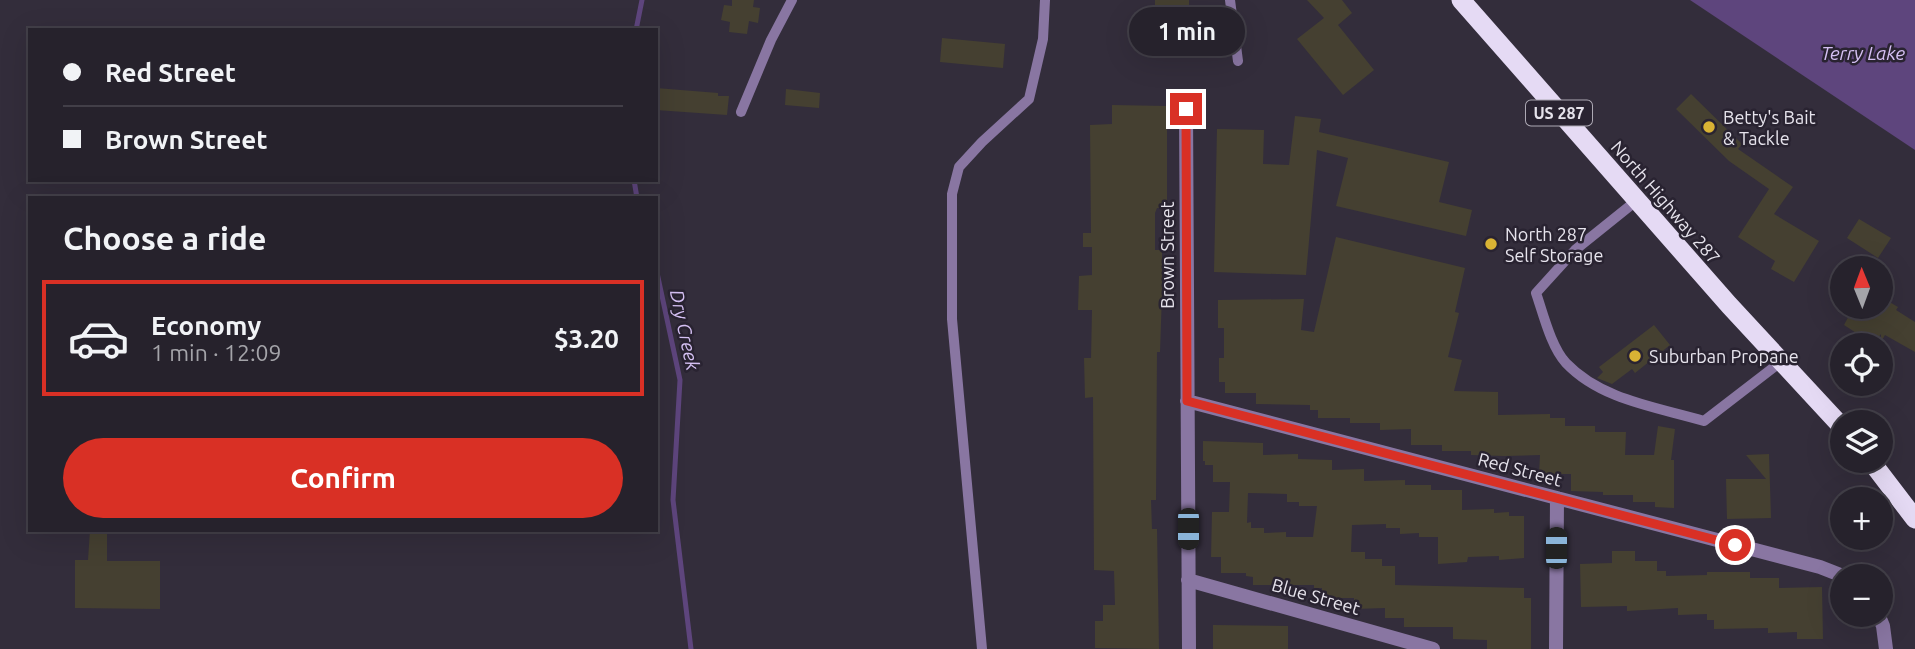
<!DOCTYPE html>
<html lang="en">
<head>
<meta charset="utf-8">
<style>
	:root { --surface:#26222c; --page:#322f38; --text:#f1f3f6; --muted:#a4a4a9; --line:#423f48; --accent:#d93025 }
	body { margin:0; font-family:Ubuntu,sans-serif; background:var(--page); color:var(--text); height:100vh; display:flex; flex-direction:column; font-size:26px; white-space:nowrap }
	* { box-sizing:border-box; margin:0 }
	p { font-size:23px; color:var(--muted) }
	.icon { flex:none; width:38px; height:38px; fill:none; stroke:currentColor; stroke-width:2; stroke-linecap:round; stroke-linejoin:round }
	.map { position:relative; flex:1; overflow:hidden }
	.sheet { position:absolute; left:28px; top:196px; width:630px; height:336px; display:flex; flex-direction:column; background:var(--surface); border-radius:0px; box-shadow:0 7px 28px #0002,0 0 0 2px var(--line) }
	.sheet>* { flex:none }
	.banner { position:absolute; left:28px; top:28px; width:630px; height:154px; border-radius:0px; box-shadow:0 7px 28px #0002,0 0 0 2px var(--line); display:grid; align-content:center; height:154px; padding:0 35px; background:var(--surface) }
	.needle { width:46px; rotate:359deg }
	.tools { position:absolute; left:1830px; top:256px; display:grid; gap:14px }
	.tools a { display:grid; place-items:center; width:63px; height:63px; border-radius:50%; background:var(--surface); box-shadow:0 7px 28px #0002,0 0 0 2px var(--line); font-size:35px }
	.end { position:absolute; width:32px; height:32px; margin:-16px; border:9px solid #d93025; background:#fff; box-shadow:0 0 0 4px #fff }
	.from { border-radius:50% }
	.bubble { position:absolute; height:49px; border-radius:24px; background:var(--surface); box-shadow:0 7px 28px #0002,0 0 0 2px var(--line); font-size:23px; font-weight:700; line-height:49px; text-align:center }
	.car { position:absolute; width:21px; height:42px; margin:-21px -10px; border-radius:9px; box-shadow:0 0 5px 2px #0007; background:linear-gradient(#222 24%,#8ab4d8 0 40%,#222 0 76%,#8ab4d8 0 86%,#222 0) }
	.banner b { display:flex; align-items:center; gap:24px; height:66px; font-size:26px }
	.banner b+b { border-top:2px solid var(--line) }
	.banner i { width:18px; height:18px; background:var(--text) }
	ul { padding:0; list-style:none }
	li { display:flex; align-items:center; gap:21px; height:116px; margin:0 14px 10px; padding:0 21px; border:4px solid var(--line); border-radius:0px }
	li div { flex:1 }
	li b { display:block; font-size:26px }
	li em { font-style:normal; font-weight:700 }
	li.selected { border-color:var(--accent) }
	li>.icon { width:63px; height:63px; stroke-width:1.5 }
	h2 { padding:0 35px; font-size:32px; line-height:84px }
	.button { display:flex; gap:14px; margin-top:auto; padding:14px 35px }
	.button a { flex:1; height:80px; border-radius:42px; background:var(--accent); color:#fff; font-size:28px; font-weight:700; line-height:80px; text-align:center }
	.map>svg:first-child { display:block }
</style>
</head>
<body>
<div class="map">
<svg width="1915" height="649" viewBox="0 0 1915 649">
	<rect width="100%" height="100%" fill="#332d3b"/>
	<path fill="#5e457d" d="M1690 0H1915V150Z"/>
	<g fill="none" stroke-linecap="round" stroke-linejoin="round">
		<path stroke="#5e457d" stroke-width="5" d="M636 30 642 0
			M634 180 637 198
			M656 268 680 380 673 500 691 649"/>
	</g>
	<path fill="#454031" fill-rule="evenodd" d="M732 0H754L753 7 760 8 758 23 749 21 747 34 729 32 730 22 721 20 724 5 732 6Z
		M1155 0H1189V39H1155Z
		M1307 0H1342L1352 13 1338 25 1374 70 1343 95 1297 39 1324 18Z
		M942 38 1005 44 1003 68 940 62Z
		M656 88 718 93V96H729L727 115 656 110Z
		M786 89 820 93 819 108 785 105Z
		M1691 94 1742 144 1738 149 1793 187 1774 214 1819 241 1794 282 1771 269 1775 261 1738 237 1769 189 1729 161 1676 109Z
		M1112 105 1167 106V208H1157L1155 213V250H1162V294L1160 352H1157L1156 500H1151L1152 529H1157L1159 649 1095 648V621H1103V605H1115L1114 571 1094 570 1093 397 1085 398 1084 358H1091L1092 310H1078L1079 276 1092 275V247H1083V233H1091L1090 125 1112 124Z
		M1295 116 1321 119 1319 132 1449 162 1439 202 1472 210 1466 236 1336 206 1348 158 1317 150 1306 275 1214 272 1217 129 1264 130 1263 164 1289 165Z
		M1859 219 1891 238 1878 258 1847 238Z
		M1336 237 1465 268 1455 312 1459 313 1448 357 1462 360 1454 391 1498 392V415L1550 414V418H1565V426H1595V432H1626L1625 455H1654L1658 426 1675 429 1671 460H1674V508L1655 507V502H1633V495H1603V492L1571 491V474H1539L1540 455 1504 456 1471 455V451H1442V445H1411V429L1380 430V423H1350V418H1318V410H1310V405L1256 404V393H1225V382H1219V358H1224V328H1218V300L1304 299 1301 330 1314 332Z
		M1881 297 1898 307 1896 310 1915 322V352L1885 335 1881 342V334L1873 344 1844 325 1854 306H1881Z
		M1654 325 1670 345 1635 373 1632 369 1612 384 1597 378 1603 372 1599 367Z
		M1203 441 1263 443V455L1298 454V459L1332 460V470L1364 469V481L1405 480V485H1431V490H1462V510L1494 509V513L1509 512V516H1524V558L1499 560V556L1468 557 1467 562 1438 564V537H1419V533L1400 534V528H1386V524L1352 525 1351 552H1365V559H1382V566H1395V585L1524 588V598H1531V649H1487V640L1453 639V627H1404V618H1385V608L1354 609V598H1322V588H1314V585H1253V577L1246 576V573H1221V557H1211L1212 512H1229L1230 482H1213V465H1205V461H1203ZM1248 493 1287 494V502H1299V506H1317L1313 537H1286V532L1264 533V528H1251V522L1247 523Z
		M1769 454 1771 518 1727 519 1726 479H1766L1746 455Z
		M90 530H107V561H160V609L75 608V560H88Z
		M1612 551H1635V561H1657V571H1666V576L1707 575V572H1750V578H1779V588L1822 587 1823 639H1797V632L1768 633V628L1714 629V620H1707V614L1678 615V608L1627 611V606L1581 607 1580 564 1612 563Z
		M1213 625 1288 626V649H1213Z"/>
	<g fill="none" stroke-linecap="round" stroke-linejoin="round">
		<path stroke="#8976a2" stroke-width="10" d="M1230 0 1238 61
			M741 112 771 40 792 0
			M1636 201 1575 250 1536 293C1543 313 1551 347 1566 363 1601 400 1657 407 1704 421L1782 361
			M982 649 952 319V194L959 167 982 142 1029 99 1043 39 1045 0"/>
		<path stroke="#8976a2" stroke-width="14" d="M1186 109 1189 649
			M1187 401 1820 567 1843 576
			M1188 580 1433 649
			M1878 614 1883 626 1886 649
			M1556 649 1557 498"/>
		<path stroke="#e5daf4" stroke-width="19" d="M1461 0 1729 305 1843 428
			M1870 460 1915 519"/>
	</g>
	<g fill="none" stroke-linecap="round" stroke-linejoin="round">
		<path stroke="#d93025" stroke-width="9" d="M1186 109 1187 401 1735 545"/>
	</g>
	<g fill="#d9b334" stroke="#292331" stroke-width="2.5">
		<circle cx="1709" cy="127" r="7"/>
		<circle cx="1491" cy="244" r="7"/>
		<circle cx="1635" cy="356" r="7"/>
	</g>
	<g text-anchor="middle" dominant-baseline="central" stroke-width="5" stroke-linejoin="round" paint-order="stroke">
		<rect fill="#292331" stroke="#ada9b4" stroke-width="2" x="1526" y="100.5" width="66" height="25" rx="5"/>
		<g font-size="16" font-weight="bold" fill="#e6e3ec">
			<text x="1559" y="113">US 287</text>
		</g>
		<g font-size="18" fill="#e6e3ec" stroke="#292331" text-anchor="start">
			<text x="1723" y="117">Betty's Bait<tspan x="1723" dy="21">&amp; Tackle</tspan></text>
			<text x="1505" y="234">North 287<tspan x="1505" dy="21">Self Storage</tspan></text>
			<text x="1649" y="356">Suburban Propane</text>
		</g>
		<g font-size="18" fill="#e6e3ec" stroke="#292331">
			<text transform="translate(1666 202) rotate(49)">North Highway 287</text>
			<text transform="translate(1167 255) rotate(-90)">Brown Street</text>
			<text transform="translate(1520 469) rotate(15)">Red Street</text>
			<text transform="translate(1316 596) rotate(16)">Blue Street</text>
		</g>
		<g font-size="19" font-style="italic" fill="#d5c0f3" stroke="#292331">
			<text x="1863" y="53">Terry Lake</text>
			<text transform="translate(685 330) rotate(78)">Dry Creek</text>
		</g>
	</g>
</svg>
<div class="tools">
<a><svg class="needle" viewBox="-14 -14 28 28"><path d="M0-13l5 13h-10z" fill="#e53935"/><path d="M0 13l5-13h-10z" fill="#a4a4a9"/></svg></a>
<a><svg class="icon" aria-label="locate" viewBox="0 0 24 24"><circle cx="12" cy="12" r="6"/><path d="M12 2v4M12 18v4M2 12h4M18 12h4"/></svg></a>
<a><svg class="icon" aria-label="layers" viewBox="0 0 24 24"><path d="M12 4l9 5-9 5-9-5zM3 14l9 5 9-5"/></svg></a>
<a>+</a>
<a>−</a>
</div>
<i class="end from" style="left:1735px;top:545px"></i>
<i class="end" style="left:1186px;top:109px"></i>
<div class="bubble" style="left:1129px;top:7px;width:116px">1 min</div>
<i class="car" style="left:1188px;top:529px;rotate:180deg"></i>
<i class="car" style="left:1556px;top:548px;rotate:0deg"></i>
<div class="banner">
<b><i class="from"></i>Red Street</b>
<b><i></i>Brown Street</b>
</div>
<section class="sheet">
<h2>Choose a ride</h2>
<ul>
<li class="selected"><svg class="icon" aria-label="car" viewBox="0 0 24 24"><path d="M5 17H2v-5l4-1 3-4h7l3 4 3 1v5h-3M9 17h6M6 11h13"/><circle cx="7" cy="17" r="2"/><circle cx="17" cy="17" r="2"/></svg><div><b>Economy</b><p>1 min · 12:09</p></div><em>$3.20</em></li>
</ul>
<div class="button"><a>Confirm</a></div>
</section>
</div>
</body>
</html>
